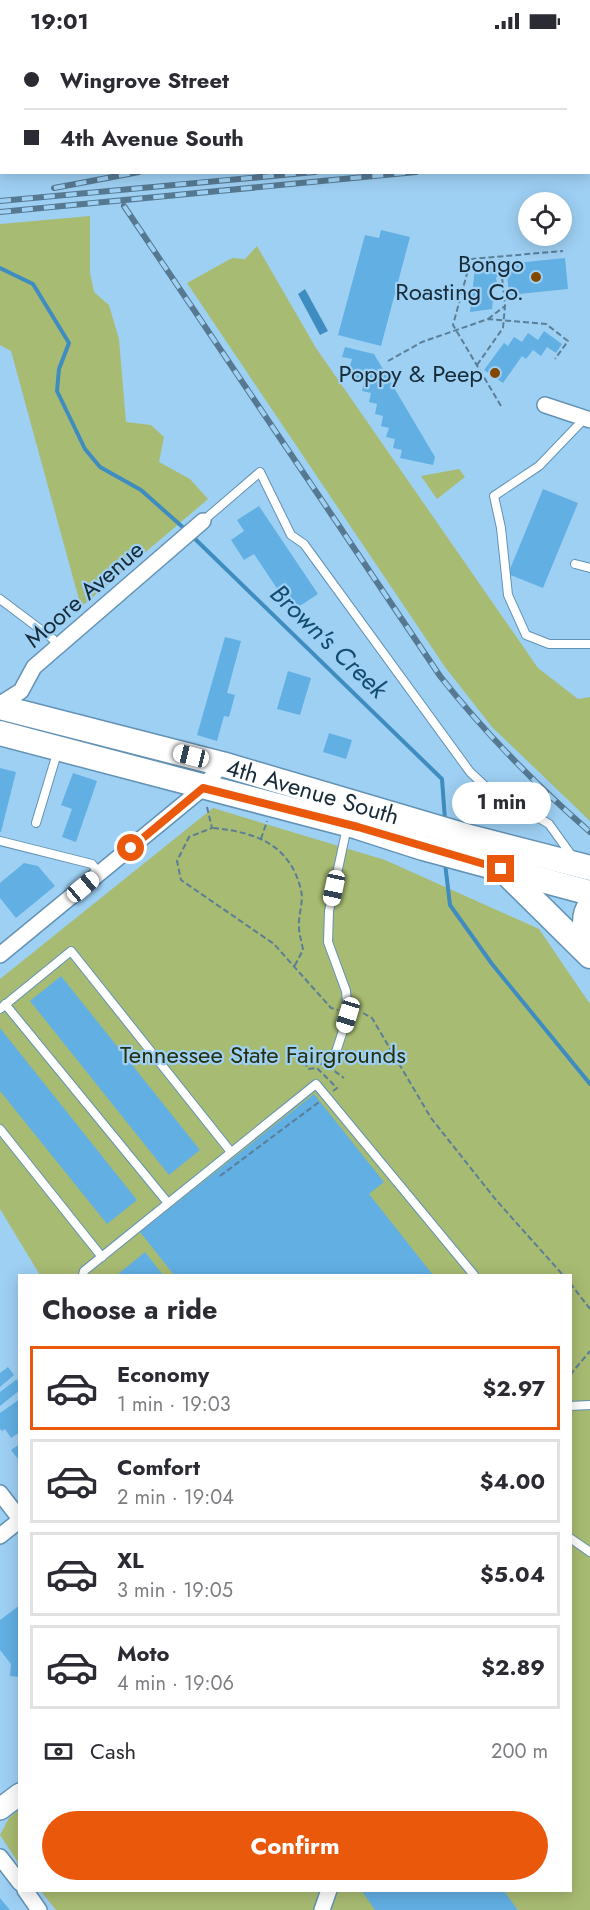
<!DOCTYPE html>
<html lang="en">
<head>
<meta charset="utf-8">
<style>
	:root { --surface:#fff; --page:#f2f2f3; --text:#2b2b33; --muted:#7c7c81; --line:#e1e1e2; --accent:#ea580c }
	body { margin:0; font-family:Jost,sans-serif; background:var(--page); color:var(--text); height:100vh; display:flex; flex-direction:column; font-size:22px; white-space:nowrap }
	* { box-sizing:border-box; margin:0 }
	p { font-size:20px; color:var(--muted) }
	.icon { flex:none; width:33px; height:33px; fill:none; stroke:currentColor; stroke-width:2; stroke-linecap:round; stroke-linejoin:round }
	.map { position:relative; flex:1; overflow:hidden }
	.side { position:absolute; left:18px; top:1232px; width:554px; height:618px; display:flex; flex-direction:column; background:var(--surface); border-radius:0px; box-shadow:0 3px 15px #0003 }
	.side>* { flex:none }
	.hud { position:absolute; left:0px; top:0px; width:591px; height:132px; box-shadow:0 3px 15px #0003; display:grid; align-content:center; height:132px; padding:0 24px; background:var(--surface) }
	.fabs { position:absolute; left:518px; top:150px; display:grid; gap:12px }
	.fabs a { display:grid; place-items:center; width:54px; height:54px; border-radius:50%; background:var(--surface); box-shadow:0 3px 15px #0003; font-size:30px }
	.end { position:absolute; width:27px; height:27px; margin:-14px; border:8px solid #ea580c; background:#fff; box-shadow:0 0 0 3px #fff }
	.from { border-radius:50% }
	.bubble { position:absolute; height:42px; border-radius:21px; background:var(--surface); box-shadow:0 3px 15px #0003; font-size:20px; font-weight:700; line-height:42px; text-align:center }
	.car { position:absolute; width:18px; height:36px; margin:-18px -9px; border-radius:8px; box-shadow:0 0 4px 2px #0007; background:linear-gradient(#fff 24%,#345 0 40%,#fff 0 76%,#345 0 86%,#fff 0) }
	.hud b { display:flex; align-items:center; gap:21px; height:57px; font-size:22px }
	.hud b+b { border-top:2px solid var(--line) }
	.hud i { width:15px; height:15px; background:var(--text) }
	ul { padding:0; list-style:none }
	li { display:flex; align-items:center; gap:18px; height:84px; margin:0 12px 9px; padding:0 12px; border:3px solid var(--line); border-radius:0px }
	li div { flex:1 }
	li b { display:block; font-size:22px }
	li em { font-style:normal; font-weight:700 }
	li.active { border-color:var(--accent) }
	li>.icon { width:54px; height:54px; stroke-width:1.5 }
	h2 { padding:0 24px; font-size:27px; line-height:72px }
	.pay { display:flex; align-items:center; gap:15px; height:66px; padding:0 24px; font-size:22px }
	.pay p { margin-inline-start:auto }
	.action { display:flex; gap:12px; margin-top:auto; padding:12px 24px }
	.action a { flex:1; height:69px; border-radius:36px; background:var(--accent); color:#fff; font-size:24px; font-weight:700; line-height:69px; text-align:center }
	.status { display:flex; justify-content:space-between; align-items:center; height:42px; padding:0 30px; background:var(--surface); direction:ltr }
	.status svg { height:16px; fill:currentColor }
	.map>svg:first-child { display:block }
</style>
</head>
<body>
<div class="status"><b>19:01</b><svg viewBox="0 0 49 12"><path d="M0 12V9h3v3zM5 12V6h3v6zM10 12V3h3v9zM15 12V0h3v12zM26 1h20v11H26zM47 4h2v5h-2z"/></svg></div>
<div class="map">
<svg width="590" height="1868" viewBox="0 0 590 1868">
	<rect width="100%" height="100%" fill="#9ed0f4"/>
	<path fill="#a8bb72" d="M264 0H437L262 1Z
		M90 174V230L94 250 109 263 119 297 126 380 151 383 164 395 159 420 190 437 208 457 81 565 11 309 0 303V182Z
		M257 204 316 306 538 626 578 657 590 655V779L492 685 445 625 187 241 232 216 245 217Z
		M459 427 465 435 437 457 421 434Z
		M213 766 385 818 539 887 590 962V1868H56L40 1848H570V1233H40L0 1167V937Z
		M19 1768V1822L0 1793 9 1776Z"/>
	<path fill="#3f8dc0" d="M305 247 328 289 320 293 298 252Z"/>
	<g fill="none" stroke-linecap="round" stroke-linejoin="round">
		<path stroke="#3f8dc0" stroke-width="4" d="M0 226 33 242 69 301 59 327 57 349 85 407 100 425 141 448 186 488
			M191 493 442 737 445 778
			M445 821 450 863 492 922 590 1042"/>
	</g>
	<path fill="#62afe4" d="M381 188 410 195 381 304 338 293 365 193 379 196Z
		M565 216 568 247 509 253 506 222Z
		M498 224 499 235H496L498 246H494L492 267 470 270 475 226Z
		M544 289 562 302 556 311 547 305 541 314 533 308 526 317 522 314 503 341 484 328 504 301 508 304 514 295 522 300 528 291 538 298Z
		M345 305 374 312 435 415 433 423 400 416 402 408 393 406 395 397 386 395 389 386 381 384 383 374 375 372 377 362 369 360 371 351 362 349 364 340 355 338 358 329 349 327 352 317 342 315Z
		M543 447 578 461 543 546 508 532Z
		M259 464 318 552 292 569 254 512 244 518 231 498 244 489 237 478Z
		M225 595 241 599 227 651 235 653 229 675 224 674 217 699 197 693Z
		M288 629 311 636 300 673 277 667Z
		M329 691 352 698 346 717 323 710Z
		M0 726 16 730 1 790H0Z
		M73 731 97 739 76 800 62 795 72 767 61 763Z
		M24 821 38 824 55 844 16 876 0 856V841Z
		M61 934 200 1108 169 1133 30 959Z
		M0 986 137 1158 107 1182 0 1049Z
		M314 1052 384 1140 369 1152 433 1233H174L140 1190Z
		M145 1210 163 1233H117Z
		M8 1325 14 1333 0 1345V1331Z
		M17 1337 20 1348 0 1364V1350Z
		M20 1357V1390L11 1396 5 1387 2 1389 0 1387V1371Z
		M20 1402V1416L18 1417 11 1408Z
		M20 1563V1635L10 1634 11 1622 0 1608V1578Z
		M361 1848H503L518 1868H375Z
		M0 1856 10 1868H0Z"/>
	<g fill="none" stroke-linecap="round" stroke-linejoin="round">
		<defs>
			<path id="lane" d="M66 0 67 2
				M80 0 81 2
				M159 0 160 2
				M586 375 539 424 494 454 501 486 508 553 526 593 549 602H590
				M203 479 260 430 291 493 304 502 470 730 486 745 549 782 572 814
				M575 522 590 526
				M0 557 53 597 57 606
				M36 781 58 708
				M0 799 92 822 99 831
				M5 962 168 1161
				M0 967 71 909 231 1110
				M335 1013 348 973 346 949 328 900 329 869 347 785
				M0 1087 102 1215
				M83 1233 84 1229 316 1042 474 1233
				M570 1364 590 1363
				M570 1496 590 1510"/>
			<path id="street" d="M545 363 590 378
				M0 662 21 649 34 625 203 479
				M0 913 203 746 222 722
				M0 1451 20 1477
				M0 1494 20 1478
				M0 1815 20 1841
				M25 1848 39 1868
				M322 1868 329 1848"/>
			<path id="secondary" d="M590 861C580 874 583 890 590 905
				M0 1767 20 1752"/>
			<g id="primary">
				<path id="s1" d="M0 665 222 722 466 794 590 826"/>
				<path d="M0 691 358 785 423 806 590 851"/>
				<path d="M505 830 590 914"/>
			</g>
		</defs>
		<use href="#lane" stroke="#6292b4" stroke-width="10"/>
		<use href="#street" stroke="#6292b4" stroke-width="18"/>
		<use href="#secondary" stroke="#6292b4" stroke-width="24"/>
		<use href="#primary" stroke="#6292b4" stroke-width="27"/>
		<path stroke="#5b7e97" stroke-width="2" stroke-dasharray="6 3" stroke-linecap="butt" d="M488 277 505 264
			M388 319 422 300 488 277 546 282 568 299 555 317
			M477 323 503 286 505 264 500 215
			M501 364 453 283 471 217 563 209
			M207 765 212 786 189 795 177 819 181 838 274 902 331 966 338 968
			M213 786C255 790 290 802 301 848 304 859 298 873 299 885 299 893 302 900 303 908L294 925
			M261 797 267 779
			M363 971 372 976 431 1076 496 1158 563 1233
			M333 1049 337 1046 317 1026 308 1027 305 1021 325 1022 344 1036
			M220 1134 319 1060
			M570 1241 590 1267
			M570 1333 590 1309
			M570 1343 571 1346"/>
		<use href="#lane" stroke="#fff" stroke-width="8"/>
		<use href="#street" stroke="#fff" stroke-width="15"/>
		<use href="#secondary" stroke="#fff" stroke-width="21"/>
		<use href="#primary" stroke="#fff" stroke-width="24"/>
		<defs>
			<path id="rail" d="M18 0 19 2
				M467 2 469 0
				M54 146 139 130
				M0 159 315 130
				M124 164 440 634C485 691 535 742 590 790
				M0 170 416 130"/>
		</defs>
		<use href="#rail" stroke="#567890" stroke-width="6"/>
		<use href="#rail" stroke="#9ed0f4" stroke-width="4" stroke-dasharray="11" stroke-linecap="butt"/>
	</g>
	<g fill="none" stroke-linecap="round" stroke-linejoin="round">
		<path stroke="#ea580c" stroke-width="8" d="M131 806 203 746 358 785 501 827"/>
	</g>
	<g fill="#834700" stroke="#9ed0f4" stroke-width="2">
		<circle cx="536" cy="235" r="6"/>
		<circle cx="495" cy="331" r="6"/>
	</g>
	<g text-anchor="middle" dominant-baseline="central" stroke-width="4.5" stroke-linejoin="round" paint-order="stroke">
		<g font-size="24" fill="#172b39" stroke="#9ed0f4" text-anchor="end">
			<text x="524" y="221">Bongo<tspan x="524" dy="28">Roasting Co.</tspan></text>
			<text x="483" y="331">Poppy &amp; Peep</text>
		</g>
		<g font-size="24" fill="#172b39" stroke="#9ed0f4">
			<text transform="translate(84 552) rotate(-41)">Moore Avenue</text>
			<text stroke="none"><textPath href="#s1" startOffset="324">4th Avenue South</textPath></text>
		</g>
		<g font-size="24" fill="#272f0c" stroke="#9ed0f4">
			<text x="263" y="1012">Tennessee State Fairgrounds</text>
		</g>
		<g font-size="26" font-style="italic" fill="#124d71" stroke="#9ed0f4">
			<text transform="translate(329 599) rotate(44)">Brown's Creek</text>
		</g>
	</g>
</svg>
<div class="fabs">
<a><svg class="icon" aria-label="locate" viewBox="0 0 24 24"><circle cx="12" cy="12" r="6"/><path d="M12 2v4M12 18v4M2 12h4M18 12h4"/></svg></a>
</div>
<i class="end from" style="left:131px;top:806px"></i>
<i class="end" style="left:501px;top:827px"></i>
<div class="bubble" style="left:452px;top:740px;width:99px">1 min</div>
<i class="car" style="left:191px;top:714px;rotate:284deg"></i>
<i class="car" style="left:83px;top:845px;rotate:50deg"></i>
<i class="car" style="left:334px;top:846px;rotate:192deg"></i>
<i class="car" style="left:348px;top:973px;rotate:197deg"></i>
<div class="hud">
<b><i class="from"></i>Wingrove Street</b>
<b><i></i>4th Avenue South</b>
</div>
<section class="side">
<h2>Choose a ride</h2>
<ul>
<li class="active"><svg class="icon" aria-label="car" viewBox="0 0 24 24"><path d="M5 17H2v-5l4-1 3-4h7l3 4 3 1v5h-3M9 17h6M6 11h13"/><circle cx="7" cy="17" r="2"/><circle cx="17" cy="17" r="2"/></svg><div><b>Economy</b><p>1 min · 19:03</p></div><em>$2.97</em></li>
<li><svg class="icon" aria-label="car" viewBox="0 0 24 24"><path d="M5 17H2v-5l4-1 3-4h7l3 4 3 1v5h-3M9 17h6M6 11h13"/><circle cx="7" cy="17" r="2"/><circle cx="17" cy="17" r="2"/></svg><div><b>Comfort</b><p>2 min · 19:04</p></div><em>$4.00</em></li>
<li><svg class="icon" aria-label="car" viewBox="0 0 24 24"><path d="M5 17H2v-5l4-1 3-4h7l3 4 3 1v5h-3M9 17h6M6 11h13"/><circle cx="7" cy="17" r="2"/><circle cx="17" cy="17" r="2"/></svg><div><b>XL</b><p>3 min · 19:05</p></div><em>$5.04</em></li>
<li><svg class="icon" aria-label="car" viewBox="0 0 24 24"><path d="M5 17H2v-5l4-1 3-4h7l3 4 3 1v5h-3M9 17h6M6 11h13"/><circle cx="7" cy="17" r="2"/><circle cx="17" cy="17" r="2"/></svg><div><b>Moto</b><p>4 min · 19:06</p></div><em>$2.89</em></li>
</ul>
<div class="pay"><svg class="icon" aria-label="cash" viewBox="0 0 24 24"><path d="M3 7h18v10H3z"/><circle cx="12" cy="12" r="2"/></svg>Cash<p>200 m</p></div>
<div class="action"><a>Confirm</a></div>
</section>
</div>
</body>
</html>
